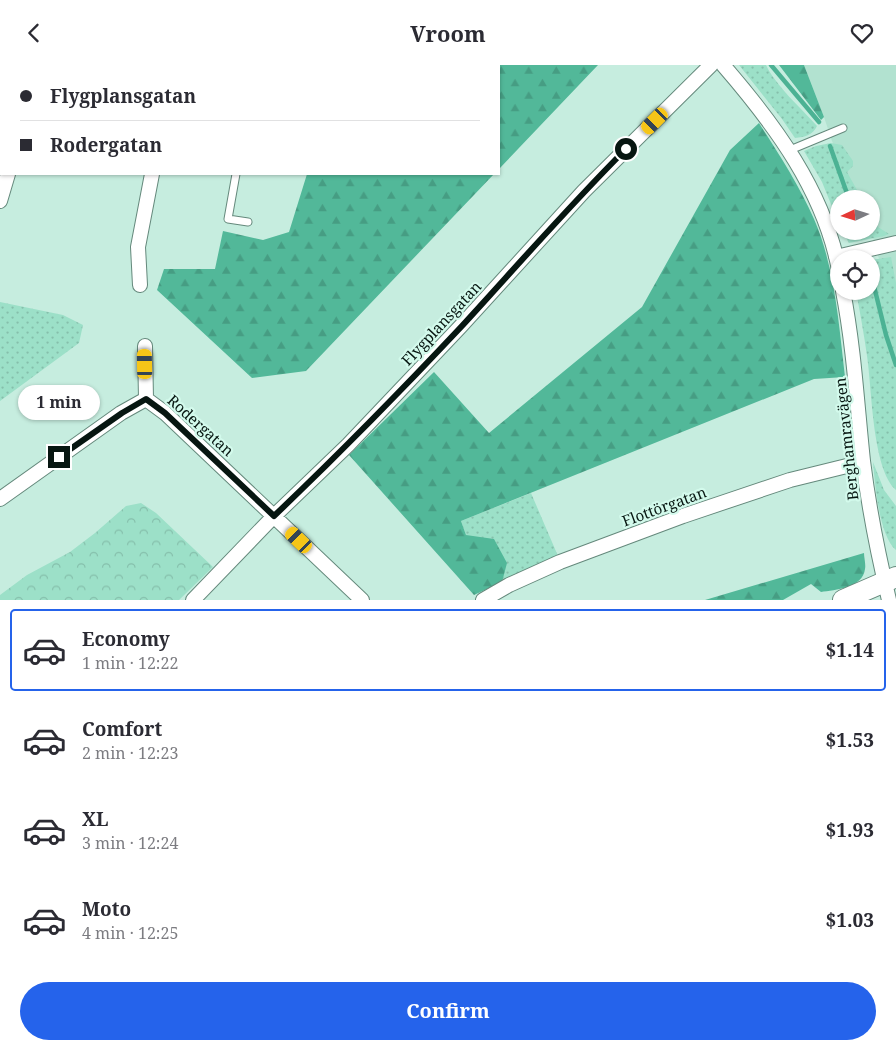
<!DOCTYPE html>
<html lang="en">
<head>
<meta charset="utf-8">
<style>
	:root { --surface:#fff; --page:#f7f7f7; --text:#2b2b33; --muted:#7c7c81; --line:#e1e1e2; --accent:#2563eb }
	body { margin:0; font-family:"Noto Serif",serif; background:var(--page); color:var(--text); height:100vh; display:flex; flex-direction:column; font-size:19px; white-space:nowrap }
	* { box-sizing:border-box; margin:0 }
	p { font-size:16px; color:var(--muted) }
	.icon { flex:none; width:28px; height:28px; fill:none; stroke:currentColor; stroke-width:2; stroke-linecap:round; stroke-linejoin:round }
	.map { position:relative; height:535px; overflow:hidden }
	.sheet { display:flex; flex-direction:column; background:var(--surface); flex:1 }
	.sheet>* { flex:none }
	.guide { position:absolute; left:0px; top:0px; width:500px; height:110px; box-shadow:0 1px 4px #0004; display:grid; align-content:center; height:110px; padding:0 20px; background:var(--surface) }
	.needle { width:32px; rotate:266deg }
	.tools { position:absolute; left:830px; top:125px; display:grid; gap:10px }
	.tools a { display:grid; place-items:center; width:50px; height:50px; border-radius:50%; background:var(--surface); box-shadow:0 1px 4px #0004; font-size:25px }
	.end { position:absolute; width:22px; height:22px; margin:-11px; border:6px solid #071611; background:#fff; box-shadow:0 0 0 2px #fff }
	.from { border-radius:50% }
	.bubble { position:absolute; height:35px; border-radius:18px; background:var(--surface); box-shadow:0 1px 4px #0004; font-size:16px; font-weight:700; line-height:35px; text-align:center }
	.car { position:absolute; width:15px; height:30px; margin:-15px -8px; border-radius:6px; box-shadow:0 0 4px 1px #0007; background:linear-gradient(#f5c518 24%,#345 0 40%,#f5c518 0 76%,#345 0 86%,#f5c518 0) }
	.guide b { display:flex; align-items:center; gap:18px; height:48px; font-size:19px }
	.guide b+b { border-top:1px solid var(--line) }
	.guide i { width:12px; height:12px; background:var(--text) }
	ul { padding:9px 0 0; list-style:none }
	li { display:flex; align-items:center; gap:15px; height:82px; margin:0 10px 8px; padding:0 10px; border:2px solid transparent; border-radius:5px }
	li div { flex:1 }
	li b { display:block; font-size:19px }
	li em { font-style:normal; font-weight:700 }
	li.current { border-color:var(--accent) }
	li>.icon { width:45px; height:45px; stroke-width:1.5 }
	.primary-button { display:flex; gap:10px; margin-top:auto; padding:10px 20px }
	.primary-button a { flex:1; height:58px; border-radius:30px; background:var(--accent); color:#fff; font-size:20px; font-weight:700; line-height:58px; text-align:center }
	header { display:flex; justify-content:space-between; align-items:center; height:65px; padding:0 20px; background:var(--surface); font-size:22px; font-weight:700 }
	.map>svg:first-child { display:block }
</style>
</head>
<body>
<header><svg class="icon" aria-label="back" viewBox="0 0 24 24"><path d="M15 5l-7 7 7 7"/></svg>Vroom<svg class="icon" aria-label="heart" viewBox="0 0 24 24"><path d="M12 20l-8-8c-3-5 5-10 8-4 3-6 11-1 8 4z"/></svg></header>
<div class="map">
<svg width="896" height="535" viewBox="0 0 896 535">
	<defs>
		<pattern id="grass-dots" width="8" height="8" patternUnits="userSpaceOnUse" patternTransform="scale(1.25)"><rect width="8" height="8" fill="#9ce0c8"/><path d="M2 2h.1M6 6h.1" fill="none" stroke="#85bfab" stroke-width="1.8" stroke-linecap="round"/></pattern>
		<pattern id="forest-firs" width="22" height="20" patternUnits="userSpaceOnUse" patternTransform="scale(1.25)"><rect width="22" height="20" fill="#52b899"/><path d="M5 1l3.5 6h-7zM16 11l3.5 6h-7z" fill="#469d83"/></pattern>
		<pattern id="park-crowns" width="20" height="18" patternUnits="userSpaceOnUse" patternTransform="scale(1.25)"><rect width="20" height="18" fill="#9ce0c8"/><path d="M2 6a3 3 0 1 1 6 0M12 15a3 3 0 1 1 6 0" fill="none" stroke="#85bfab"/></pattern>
	</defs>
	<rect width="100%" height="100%" fill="#c6eddf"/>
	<path fill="#b2e2d0" d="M804 0H896V280L879 194 871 166V134H857L832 76 824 52Z"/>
	<path fill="url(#grass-dots)" d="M739 0H766C776 21 801 43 817 61 813 70 805 72 795 73L782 54Z
		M831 78 842 80 853 96V101L847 107 862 134H839V159L822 117 804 86 816 81Z
		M871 151 878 162 889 169 884 171 849 178 842 166H871Z
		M891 192 896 218V425C872 404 872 323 867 291 864 269 860 248 856 226H871V195Z
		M0 237 63 250 83 260 79 278 0 336Z
		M873 397 884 425 896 441V485C879 471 875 419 873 397Z
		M531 428 558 491 502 517 466 470 461 456Z"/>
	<path fill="url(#forest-firs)" d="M495 0H598L499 104V1H492Z
		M779 0H804L824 52 821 55Z
		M759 58C779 89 799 120 814 154 835 202 839 261 845 312L814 314 461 456 466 470 494 474 507 498 502 517 474 530 349 390 434 307 489 368 642 242 730 85Z
		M307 109H494L306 306 252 313 157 225 164 204H215L223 166 263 175 289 167Z
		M864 488C864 493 866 499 865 504 863 523 835 525 821 527L811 519 783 535H705Z"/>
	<path fill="url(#park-crowns)" d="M141 438 156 448 213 502 179 535H0V530L27 510 70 487 95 468 126 441Z"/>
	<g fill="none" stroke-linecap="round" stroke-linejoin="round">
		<path stroke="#4cb294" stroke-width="4.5" d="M771 0 819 57
			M830 81 849 134
			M871 209 886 270 896 300"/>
		<defs>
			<path id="service" d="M465 0V1
				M254 1 255 0
				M790 85 843 63
				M236 109 228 154 248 157"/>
			<path id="minor" d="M723 0C775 60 824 126 839 205
				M38 1V0
				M170 1 171 0
				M0 136 8 109
				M836 192 896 178
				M140 220 138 182 152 109
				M843 226C854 283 857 339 863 396 869 444 878 489 889 535
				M145 281 146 334
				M146 334 165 348 362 535
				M0 434 121 348 146 334
				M193 535 274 451 348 380 460 262 584 126 711 0
				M483 535 509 520 560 497 683 451 790 415 863 397"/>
			<path id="secondary" d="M843 535 896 512"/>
		</defs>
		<use href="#service" stroke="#65897c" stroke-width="9"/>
		<use href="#minor" stroke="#65897c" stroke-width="16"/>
		<use href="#secondary" stroke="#65897c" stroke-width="22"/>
		<use href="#service" stroke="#fff" stroke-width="7"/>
		<use href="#minor" stroke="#fff" stroke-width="14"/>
		<use href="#secondary" stroke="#fff" stroke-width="20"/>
	</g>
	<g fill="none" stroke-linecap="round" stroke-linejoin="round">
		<path stroke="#071611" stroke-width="6" d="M59 392 122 348 146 334 165 348 274 451C338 390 400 327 461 262 516 202 569 141 626 84"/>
	</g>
	<g text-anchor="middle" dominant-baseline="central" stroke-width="4.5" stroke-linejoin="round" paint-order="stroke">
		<g font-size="15" fill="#071611" stroke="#d3faec">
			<text transform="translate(441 258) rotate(-47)">Flygplansgatan</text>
			<text transform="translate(201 360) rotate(42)">Rodergatan</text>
			<text transform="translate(846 374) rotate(-96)">Berghamravägen</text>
			<text transform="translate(664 441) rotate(-20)">Flottörgatan</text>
		</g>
	</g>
</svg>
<div class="tools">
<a><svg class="needle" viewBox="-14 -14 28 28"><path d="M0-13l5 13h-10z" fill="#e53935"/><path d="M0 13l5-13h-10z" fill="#7c7c81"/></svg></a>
<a><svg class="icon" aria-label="locate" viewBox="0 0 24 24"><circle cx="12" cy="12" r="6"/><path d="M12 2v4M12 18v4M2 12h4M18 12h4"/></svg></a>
</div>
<i class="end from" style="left:626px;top:84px"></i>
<i class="end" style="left:59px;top:392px"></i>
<div class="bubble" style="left:18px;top:320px;width:82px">1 min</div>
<i class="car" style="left:655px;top:56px;rotate:225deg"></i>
<i class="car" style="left:145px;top:299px;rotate:359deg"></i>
<i class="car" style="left:299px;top:475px;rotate:314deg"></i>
<div class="guide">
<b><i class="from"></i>Flygplansgatan</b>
<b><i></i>Rodergatan</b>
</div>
</div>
<section class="sheet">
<ul>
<li class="current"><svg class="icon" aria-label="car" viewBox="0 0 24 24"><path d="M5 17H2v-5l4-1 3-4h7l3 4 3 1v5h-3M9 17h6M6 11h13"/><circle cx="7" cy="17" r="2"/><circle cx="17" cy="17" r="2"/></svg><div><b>Economy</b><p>1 min · 12:22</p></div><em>$1.14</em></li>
<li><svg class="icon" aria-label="car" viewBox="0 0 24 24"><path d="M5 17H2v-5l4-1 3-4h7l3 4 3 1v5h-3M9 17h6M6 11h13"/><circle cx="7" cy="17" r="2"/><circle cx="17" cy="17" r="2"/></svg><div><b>Comfort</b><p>2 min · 12:23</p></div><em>$1.53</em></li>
<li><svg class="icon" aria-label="car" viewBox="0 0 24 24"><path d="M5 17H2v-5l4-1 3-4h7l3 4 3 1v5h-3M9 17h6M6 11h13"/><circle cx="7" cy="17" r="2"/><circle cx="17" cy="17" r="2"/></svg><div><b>XL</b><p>3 min · 12:24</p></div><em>$1.93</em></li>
<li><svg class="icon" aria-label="car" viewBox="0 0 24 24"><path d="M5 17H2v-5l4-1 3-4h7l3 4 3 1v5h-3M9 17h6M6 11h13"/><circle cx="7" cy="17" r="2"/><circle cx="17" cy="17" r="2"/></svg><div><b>Moto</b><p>4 min · 12:25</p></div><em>$1.03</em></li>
</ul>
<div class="primary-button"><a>Confirm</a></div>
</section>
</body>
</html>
